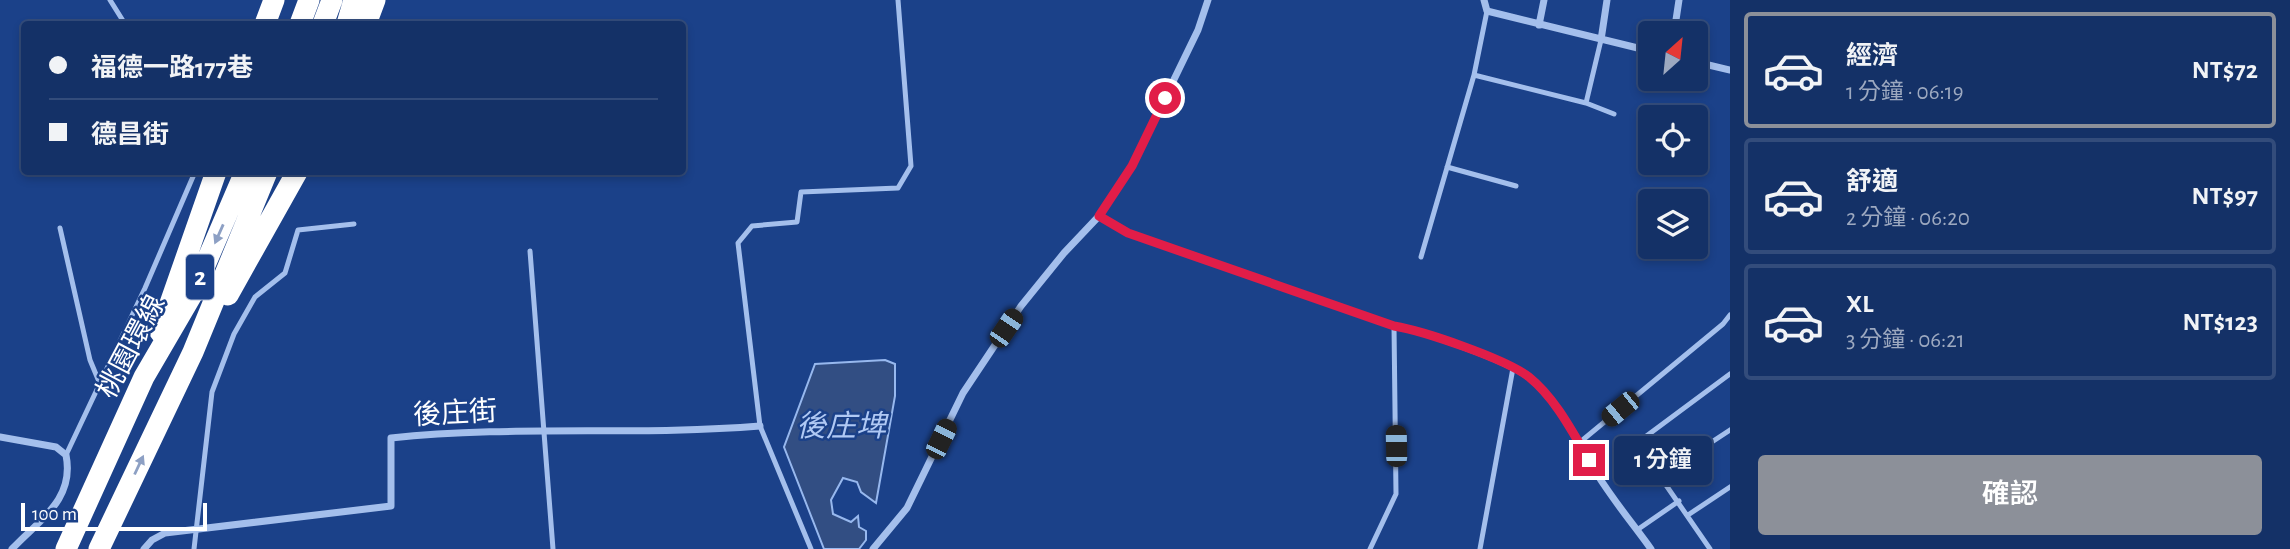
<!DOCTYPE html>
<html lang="zh-TW">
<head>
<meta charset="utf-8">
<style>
	:root { --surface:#143167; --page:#213d70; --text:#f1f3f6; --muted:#9da9c0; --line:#334c7b; --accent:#8c9099 }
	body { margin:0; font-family:"Alegreya Sans","Noto Sans TC",sans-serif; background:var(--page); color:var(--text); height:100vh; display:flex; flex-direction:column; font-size:26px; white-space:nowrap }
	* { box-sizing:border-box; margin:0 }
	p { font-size:23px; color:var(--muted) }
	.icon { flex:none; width:38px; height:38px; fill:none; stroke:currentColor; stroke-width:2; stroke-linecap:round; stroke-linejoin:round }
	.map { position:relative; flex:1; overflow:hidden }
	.drawer { display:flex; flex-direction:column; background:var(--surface); width:560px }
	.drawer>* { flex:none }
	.hud { position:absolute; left:21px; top:21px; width:665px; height:154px; border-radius:7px; box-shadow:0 4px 10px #0003,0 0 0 2px var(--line); display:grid; align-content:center; height:154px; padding:0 28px; background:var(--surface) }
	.needle { width:46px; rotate:27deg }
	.controls { position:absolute; left:1638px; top:21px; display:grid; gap:14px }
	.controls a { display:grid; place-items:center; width:70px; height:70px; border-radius:7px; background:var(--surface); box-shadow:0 4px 10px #0003,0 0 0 2px var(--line); font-size:35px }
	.scale { position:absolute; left:21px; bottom:18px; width:186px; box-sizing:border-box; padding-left:7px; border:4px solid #fff; border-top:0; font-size:19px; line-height:24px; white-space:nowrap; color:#fff; -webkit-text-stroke:5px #1b4189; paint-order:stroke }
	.end { position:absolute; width:32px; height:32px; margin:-16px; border:9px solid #e11d48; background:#fff; box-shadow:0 0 0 4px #fff }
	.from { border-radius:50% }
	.bubble { position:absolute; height:49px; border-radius:7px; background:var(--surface); box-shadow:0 4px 10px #0003,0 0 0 2px var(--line); font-size:23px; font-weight:600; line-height:49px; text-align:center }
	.car { position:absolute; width:21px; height:42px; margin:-21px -10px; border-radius:9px; box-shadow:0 0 5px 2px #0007; background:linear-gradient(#222 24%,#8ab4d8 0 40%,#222 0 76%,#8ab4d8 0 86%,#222 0) }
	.hud b { display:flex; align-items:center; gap:24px; height:66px; font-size:26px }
	.hud b+b { border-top:2px solid var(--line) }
	.hud i { width:18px; height:18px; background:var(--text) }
	ul { padding:12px 0 0; list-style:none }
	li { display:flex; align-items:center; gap:21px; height:116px; margin:0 14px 10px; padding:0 14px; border:4px solid var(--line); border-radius:7px }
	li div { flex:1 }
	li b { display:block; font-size:26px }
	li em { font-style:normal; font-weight:600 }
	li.current { border-color:var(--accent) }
	li>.icon { width:63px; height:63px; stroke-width:1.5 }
	.button { display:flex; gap:14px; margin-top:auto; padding:14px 28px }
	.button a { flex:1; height:80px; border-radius:7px; background:var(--accent); color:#fff; font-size:28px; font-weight:600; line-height:80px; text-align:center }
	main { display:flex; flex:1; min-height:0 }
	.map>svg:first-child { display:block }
</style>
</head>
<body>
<main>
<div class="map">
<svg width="1730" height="549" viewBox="0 0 1730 549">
	<rect width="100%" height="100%" fill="#1b4189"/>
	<path fill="#324e83" stroke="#97b8ee" stroke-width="2" d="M885 360 895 364V396L876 503 861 492 857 482 843 478 831 500 833 514 851 522 858 516 859 527 866 531V540L859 549H824L784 447 815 364Z"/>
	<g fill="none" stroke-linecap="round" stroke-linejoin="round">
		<path stroke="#a4bfec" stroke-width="5" d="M110 0 125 24
			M1474 75 1586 103 1601 40
			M1586 103 1614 114
			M1447 167 1516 186
			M60 228 90 360 100 384
			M530 251 553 549
			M1421 257 1474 75 1487 11
			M1579 443 1723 324 1730 315
			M66 455 145 288 195 172
			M1660 476 1730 430
			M1688 515 1730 487
			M1637 530 1679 501
			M194 549 212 392 234 334 255 297 285 273 298 230 354 224
			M811 549 760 426 738 243 752 226 797 222 801 192 898 188 911 166 898 0
			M1370 549 1396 494 1394 326
			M1480 549 1513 368
			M1710 549 1637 443 1730 374"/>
		<path stroke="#a4bfec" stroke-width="7" d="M1484 0 1487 11 1650 51
			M1539 25 1544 0
			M1674 33 1679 0
			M1601 40 1607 0
			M1696 62 1730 70
			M1099 216 1128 233 1394 326C1423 331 1508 360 1530 378 1560 403 1577 442 1597 474 1613 500 1633 524 1651 549
			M0 437 56 447 66 455C75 500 39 520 12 549
			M144 549 152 540 165 533 391 506V438C514 425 637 436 760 426
			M873 549 907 508 963 393 1021 306 1064 253 1099 216 1132 166 1198 30 1208 0"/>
		<path stroke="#fff" stroke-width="21" d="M265 24 274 0
			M300 24 309 0
			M323 24 332 0
			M347 24 354 0
			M366 24 375 0
			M228 295 297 172
			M160 332 216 172
			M66 549 144 377 193 293 245 172
			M99 549 193 352 267 172"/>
	</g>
	<defs><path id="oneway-solid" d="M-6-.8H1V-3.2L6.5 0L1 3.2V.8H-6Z" transform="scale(1.75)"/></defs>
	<g fill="#8da0c4">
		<use href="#oneway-solid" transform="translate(219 234) rotate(114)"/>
		<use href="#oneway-solid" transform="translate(139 465) rotate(-65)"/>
	</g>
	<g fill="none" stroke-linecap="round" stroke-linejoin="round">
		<path stroke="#e11d48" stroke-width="9" d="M1165 98 1132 166 1099 216 1128 233 1394 326C1424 331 1506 359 1529 377 1555 398 1572 431 1589 460"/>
	</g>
	<g text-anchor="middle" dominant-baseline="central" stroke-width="5" stroke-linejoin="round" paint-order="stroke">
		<rect fill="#1b4189" stroke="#bbc6dc" stroke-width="2" x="186" y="254.5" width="28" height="45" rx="5"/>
		<g font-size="26" font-weight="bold" fill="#fff">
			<text x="200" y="277">2</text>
		</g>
		<g font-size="28" fill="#fff" stroke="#1b4189">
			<text transform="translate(132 347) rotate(-62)">桃園環線</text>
			<text transform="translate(455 414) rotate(-3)">後庄街</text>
		</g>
		<g font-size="30" font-style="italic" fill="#b0c9f4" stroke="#1b4189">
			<text x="841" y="427">後庄埤</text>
		</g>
	</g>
</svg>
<div class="controls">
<a><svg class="needle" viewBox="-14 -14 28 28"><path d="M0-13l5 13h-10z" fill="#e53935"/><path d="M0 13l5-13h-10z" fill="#9da9c0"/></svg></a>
<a><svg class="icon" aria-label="locate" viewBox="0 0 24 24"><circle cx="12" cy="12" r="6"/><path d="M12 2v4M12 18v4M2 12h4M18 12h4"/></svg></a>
<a><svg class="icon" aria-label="layers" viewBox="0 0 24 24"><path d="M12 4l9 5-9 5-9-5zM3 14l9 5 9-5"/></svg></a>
</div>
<div class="scale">100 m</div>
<i class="end from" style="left:1165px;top:98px"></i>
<i class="end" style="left:1589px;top:460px"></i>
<div class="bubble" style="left:1614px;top:436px;width:98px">1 分鐘</div>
<i class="car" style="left:1006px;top:328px;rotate:34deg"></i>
<i class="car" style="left:1620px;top:409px;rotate:231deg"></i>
<i class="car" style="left:941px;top:439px;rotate:26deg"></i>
<i class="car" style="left:1396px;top:446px;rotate:359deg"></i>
<div class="hud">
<b><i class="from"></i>福德一路177巷</b>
<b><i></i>德昌街</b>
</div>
</div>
<section class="drawer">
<ul>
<li class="current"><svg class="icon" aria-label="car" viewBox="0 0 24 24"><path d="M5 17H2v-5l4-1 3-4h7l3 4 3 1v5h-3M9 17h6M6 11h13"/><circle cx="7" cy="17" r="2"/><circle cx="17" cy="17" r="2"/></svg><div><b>經濟</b><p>1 分鐘 · 06:19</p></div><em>NT$72</em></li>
<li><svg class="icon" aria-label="car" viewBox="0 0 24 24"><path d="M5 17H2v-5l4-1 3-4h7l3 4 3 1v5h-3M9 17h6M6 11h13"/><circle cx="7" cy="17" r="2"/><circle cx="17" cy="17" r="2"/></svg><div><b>舒適</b><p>2 分鐘 · 06:20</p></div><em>NT$97</em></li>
<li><svg class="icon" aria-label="car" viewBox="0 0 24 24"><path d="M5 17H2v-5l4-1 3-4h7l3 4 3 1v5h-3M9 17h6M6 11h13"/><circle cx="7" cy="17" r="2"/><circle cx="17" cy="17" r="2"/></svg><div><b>XL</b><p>3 分鐘 · 06:21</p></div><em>NT$123</em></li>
</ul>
<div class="button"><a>確認</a></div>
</section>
</main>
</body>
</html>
